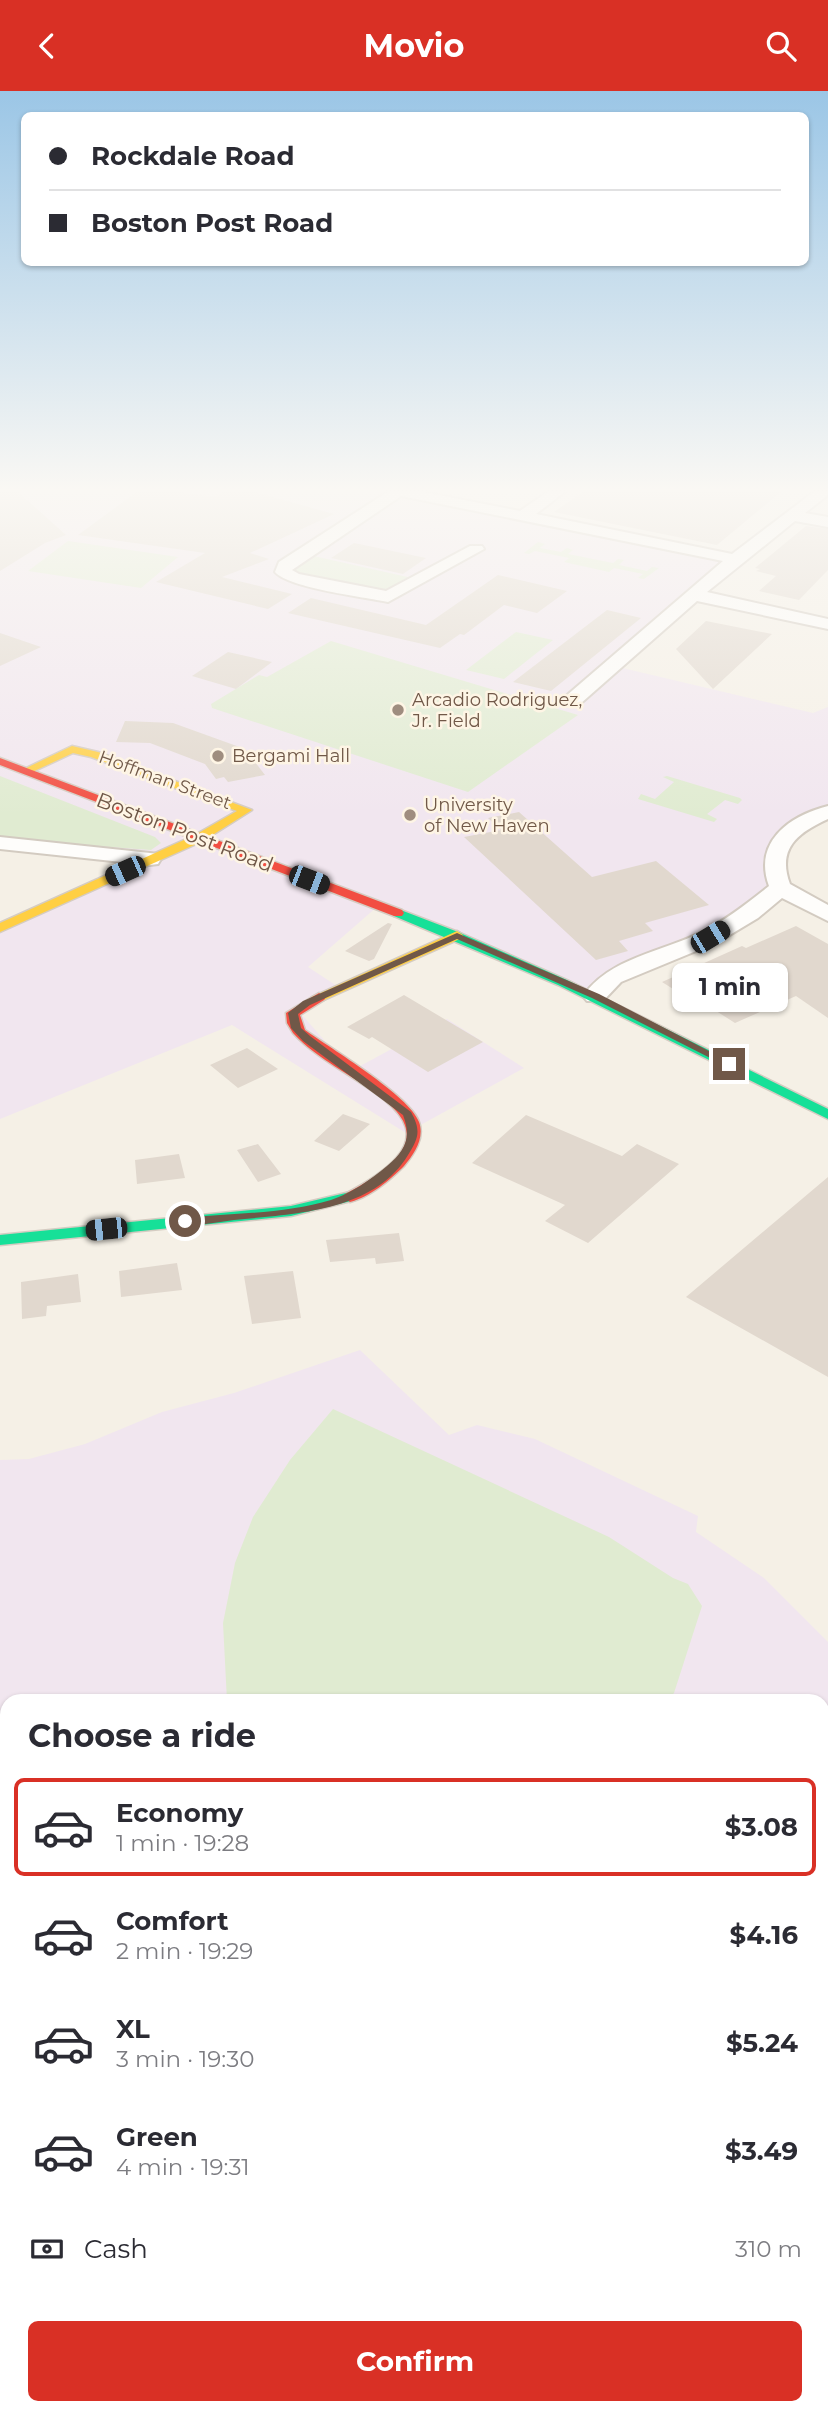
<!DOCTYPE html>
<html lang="en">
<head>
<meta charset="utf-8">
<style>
	:root { --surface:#fff; --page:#f2f2f3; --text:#2b2b33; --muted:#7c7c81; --line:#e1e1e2; --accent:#d93025 }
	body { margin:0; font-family:Montserrat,sans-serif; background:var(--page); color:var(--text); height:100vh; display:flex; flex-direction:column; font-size:26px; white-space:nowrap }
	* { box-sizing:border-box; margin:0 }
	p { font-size:23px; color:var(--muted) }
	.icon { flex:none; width:38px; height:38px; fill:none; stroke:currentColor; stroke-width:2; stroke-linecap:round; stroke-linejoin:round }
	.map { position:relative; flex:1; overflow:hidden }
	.sheet { position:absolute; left:0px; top:1603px; width:830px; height:721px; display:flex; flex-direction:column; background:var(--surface); border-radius:21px 21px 0 0; box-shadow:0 2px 5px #0004 }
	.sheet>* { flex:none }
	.banner { position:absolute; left:21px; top:21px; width:788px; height:154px; border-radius:10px; box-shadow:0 2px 5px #0004; display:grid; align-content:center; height:154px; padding:0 28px; background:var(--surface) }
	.end { position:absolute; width:32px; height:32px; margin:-16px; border:9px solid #705848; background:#fff; box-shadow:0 0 0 4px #fff }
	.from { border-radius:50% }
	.bubble { position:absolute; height:49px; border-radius:10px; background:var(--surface); box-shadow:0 2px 5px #0004; font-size:23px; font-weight:700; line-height:49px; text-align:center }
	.car { position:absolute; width:21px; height:42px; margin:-21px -10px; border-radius:9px; box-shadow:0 0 5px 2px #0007; background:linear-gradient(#222 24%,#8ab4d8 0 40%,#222 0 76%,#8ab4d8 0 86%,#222 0) }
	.banner b { display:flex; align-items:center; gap:24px; height:66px; font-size:26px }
	.banner b+b { border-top:2px solid var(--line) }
	.banner i { width:18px; height:18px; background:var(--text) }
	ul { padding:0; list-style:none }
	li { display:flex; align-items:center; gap:21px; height:98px; margin:0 14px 10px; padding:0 14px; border:4px solid transparent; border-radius:10px }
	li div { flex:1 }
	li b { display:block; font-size:26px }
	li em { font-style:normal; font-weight:700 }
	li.selected { border-color:var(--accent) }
	li>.icon { width:63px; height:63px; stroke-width:1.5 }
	h2 { padding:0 28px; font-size:32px; line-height:84px }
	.pay { display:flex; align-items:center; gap:18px; height:77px; padding:0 28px; font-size:26px }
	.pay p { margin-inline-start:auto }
	.cta { display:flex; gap:14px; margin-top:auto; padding:14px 28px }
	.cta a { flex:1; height:80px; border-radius:10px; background:var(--accent); color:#fff; font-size:28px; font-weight:700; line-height:80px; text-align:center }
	header { display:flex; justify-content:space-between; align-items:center; height:91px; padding:0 28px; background:var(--accent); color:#fff; font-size:32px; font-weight:700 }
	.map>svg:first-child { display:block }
</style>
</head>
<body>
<header><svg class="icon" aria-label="back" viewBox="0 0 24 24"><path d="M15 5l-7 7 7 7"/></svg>Movio<svg class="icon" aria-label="search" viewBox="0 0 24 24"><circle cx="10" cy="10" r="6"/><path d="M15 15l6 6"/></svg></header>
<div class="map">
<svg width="828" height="2324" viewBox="0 0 828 2324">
	<rect width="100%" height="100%" fill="#f5f0e6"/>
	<path fill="#f1e6ef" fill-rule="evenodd" d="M0 400H401L735 468 614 575 813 622 828 616V721L801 732 776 787 750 822 613 886 595 905 378 815 308 876 340 897 297 918 351 980 447 928 524 977 406 1042 232 934 0 1028V837L149 768 0 753Z
		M360 1259 449 1344 477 1334 535 1348 698 1425 696 1441 764 1487 828 1551V2324H0V1369L29 1368 85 1353 162 1321 234 1302ZM7 1610H822V2317H7Z"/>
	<path fill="#e0ebd1" d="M68 450 178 466 141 497 28 480Z
		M538 451 545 453 540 457 561 461 567 457 573 459 568 463 613 472 618 468 624 469 619 474 647 480 652 476 659 477 644 488 638 487 643 483 614 477 609 481 564 471 569 467 535 460 529 463 524 462Z
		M309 464 412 487 391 502 293 482 290 476Z
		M516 541 553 549 504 588 466 579Z
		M331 550 578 624 468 701 212 617 211 613 259 584 267 586Z
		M0 685 155 746 161 752 151 759 0 748Z
		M667 685 740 707 742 709 738 713 725 709 707 723 717 728 714 731 638 708 641 703 655 708 674 691 663 686Z
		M333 1318 609 1446 673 1487 688 1493 702 1515 674 1602 667 1610H227L223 1532 235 1472 253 1426 290 1369Z"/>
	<path fill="#e1d8ce" d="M0 400H17L66 444 45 452 0 480Z
		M138 400H171L216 406 223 400 236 402 251 400 334 423 250 462 269 468 222 486 292 503 268 518 156 491 205 462 78 444Z
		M584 400H782L717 454 554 421Z
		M806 435 828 438V479L799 509 759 500 776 485 756 480 760 478 755 477Z
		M354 452 426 467 403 483 331 467Z
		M498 484 567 500 537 522 504 514 464 544 460 543 440 557 288 522 311 507 426 534Z
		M607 519 641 527 551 600 513 591Z
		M706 530 772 543 713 598 676 558Z
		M0 542 41 556 0 575Z
		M228 561 272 571 236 598 192 585Z
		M125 630 173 632 245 658 265 684 228 691 224 686 216 688 205 673 150 652 116 651Z
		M519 721 592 786 656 770 709 814 645 832 653 840 619 850 628 860 596 869 464 746 501 739 488 727Z
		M388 832 392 833 374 868 369 870 345 860Z
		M796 835 828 853V927L796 905 735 932 713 918 708 920 662 891 742 855 746 857Z
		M404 904 483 951 428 981 372 946 369 948 347 936Z
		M247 957 278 978 238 997 210 974Z
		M343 1023 370 1033 339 1060 314 1050Z
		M526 1024 622 1065 637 1053 679 1073 588 1152 545 1130 565 1114 472 1072Z
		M258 1053 281 1083 258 1091 237 1059Z
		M179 1063 185 1087 137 1093 135 1069Z
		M828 1086V1286L686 1206Z
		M399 1142 404 1170 376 1173 375 1167 330 1171 326 1149Z
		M177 1172 182 1199 121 1206 119 1180Z
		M293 1180 301 1227 252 1233 244 1185Z
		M78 1183 81 1211 47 1215 46 1225 22 1228 21 1191Z"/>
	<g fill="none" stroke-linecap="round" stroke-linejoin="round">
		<defs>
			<path id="street" d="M389 400H418L520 420 549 400H566L536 423 732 463 815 400H828V404L805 422 828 426V436L795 430 707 501 828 528V538L697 510 580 613H566L564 609 566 605 723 470 401 405 292 479 299 483 386 500 470 455H482L484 458 388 511C364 506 289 497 275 481L279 471Z
				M828 715V728C797 742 777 758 790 793L828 814V830L782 807 758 827 718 851 621 891 603 910H587L583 905C609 867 662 861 702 841 726 829 748 812 769 795 753 752 788 725 828 715Z
				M0 746 150 762 158 763 161 768 158 773 150 774 0 758Z"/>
			<path id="fast" d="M398 818 458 841 567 889 828 1018V1028L558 894 394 825 392 822Z
				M350 1101 358 1106 355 1109 291 1125 0 1154V1144L291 1115Z"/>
			<path id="slow" d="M72 655 98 661 252 719 203 750 0 841V832L195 744 237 720 91 666 73 662 30 682 20 680Z
				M457 840 463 844 462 847 324 909 319 910 312 906Z"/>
			<path id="jam" d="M0 667 402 819 404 822 402 825H394L0 674Z
				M319 902 326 906 324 909 300 924 305 939C330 957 410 1005 419 1031 425 1047 414 1063 404 1075 390 1089 370 1106 350 1111L342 1106 345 1103C489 1028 343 998 293 942L287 932 286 922Z"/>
		</defs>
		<use href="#street" stroke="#d3cbc1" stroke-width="4"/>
		<use href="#fast" stroke="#d5ccc2" stroke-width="3"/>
		<use href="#slow" stroke="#d5ccc2" stroke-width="3"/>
		<use href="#jam" stroke="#d5ccc2" stroke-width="3"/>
		<use href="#street" fill="#fefdfb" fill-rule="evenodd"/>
		<use href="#fast" fill="#16e098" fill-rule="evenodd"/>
		<use href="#slow" fill="#ffcf43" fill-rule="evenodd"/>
		<use href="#jam" fill="#f24e42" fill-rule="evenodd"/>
	</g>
	<linearGradient id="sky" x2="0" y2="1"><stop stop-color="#9bc6e6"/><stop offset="0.55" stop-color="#faf8f4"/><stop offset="1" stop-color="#faf8f4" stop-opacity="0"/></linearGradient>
	<rect width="828" height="725" fill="url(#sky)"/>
	<path fill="#705848" d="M457 842 599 903 734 973 726 975 592 907 457 848 310 914 298 923 301 937 310 945 411 1021C421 1039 419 1047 408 1064 374 1121 293 1123 234 1129 217 1131 197 1136 181 1133L179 1130 185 1127C232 1122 285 1123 331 1109 352 1102 370 1089 387 1075 405 1060 412 1047 403 1024L303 950 291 937 288 922 303 910Z"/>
	<g fill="#9f8d7f" stroke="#fef5e5" stroke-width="2.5">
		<circle cx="398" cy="619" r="7"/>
		<circle cx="218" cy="665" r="7"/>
		<circle cx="410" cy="724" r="7"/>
	</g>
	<g text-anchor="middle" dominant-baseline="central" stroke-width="5" stroke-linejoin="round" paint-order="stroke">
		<g font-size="18" fill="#705848" stroke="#fef5e5" text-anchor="start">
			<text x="412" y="609">Arcadio Rodriguez,<tspan x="412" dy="21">Jr. Field</tspan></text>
			<text x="232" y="665">Bergami Hall</text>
			<text x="424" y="714">University<tspan x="424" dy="21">of New Haven</tspan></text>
		</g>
		<g font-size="18" fill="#705848" stroke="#fef5e5">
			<text transform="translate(165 689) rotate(20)">Hoffman Street</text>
		</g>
		<g font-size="21" fill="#705848" stroke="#fef5e5">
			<text transform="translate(185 741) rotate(21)">Boston Post Road</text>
		</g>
	</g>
</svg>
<i class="end from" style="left:185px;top:1130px"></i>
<i class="end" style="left:729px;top:973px"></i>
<div class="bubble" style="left:672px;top:872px;width:116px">1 min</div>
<i class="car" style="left:125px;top:780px;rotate:246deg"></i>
<i class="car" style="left:309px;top:789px;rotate:111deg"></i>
<i class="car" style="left:710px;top:846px;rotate:59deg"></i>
<i class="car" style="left:106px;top:1138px;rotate:264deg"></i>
<div class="banner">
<b><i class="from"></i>Rockdale Road</b>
<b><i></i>Boston Post Road</b>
</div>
<section class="sheet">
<h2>Choose a ride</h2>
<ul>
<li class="selected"><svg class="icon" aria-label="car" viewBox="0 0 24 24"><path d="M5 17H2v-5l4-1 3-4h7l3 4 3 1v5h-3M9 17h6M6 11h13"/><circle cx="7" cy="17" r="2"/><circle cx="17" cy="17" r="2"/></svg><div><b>Economy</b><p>1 min · 19:28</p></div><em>$3.08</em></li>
<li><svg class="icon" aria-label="car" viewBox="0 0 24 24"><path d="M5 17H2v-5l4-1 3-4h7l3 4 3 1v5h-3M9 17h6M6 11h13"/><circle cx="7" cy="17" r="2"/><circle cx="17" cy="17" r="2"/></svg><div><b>Comfort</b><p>2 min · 19:29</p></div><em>$4.16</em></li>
<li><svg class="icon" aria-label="car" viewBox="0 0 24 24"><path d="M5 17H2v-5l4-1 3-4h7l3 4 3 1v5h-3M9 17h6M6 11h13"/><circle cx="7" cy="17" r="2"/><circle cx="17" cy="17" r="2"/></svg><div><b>XL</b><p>3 min · 19:30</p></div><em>$5.24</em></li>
<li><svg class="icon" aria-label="car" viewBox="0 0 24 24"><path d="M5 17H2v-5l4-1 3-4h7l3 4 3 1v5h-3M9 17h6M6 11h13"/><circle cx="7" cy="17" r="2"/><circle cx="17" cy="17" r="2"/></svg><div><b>Green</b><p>4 min · 19:31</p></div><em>$3.49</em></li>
</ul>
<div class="pay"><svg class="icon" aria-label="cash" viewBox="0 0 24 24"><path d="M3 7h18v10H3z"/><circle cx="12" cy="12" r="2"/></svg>Cash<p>310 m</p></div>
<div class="cta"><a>Confirm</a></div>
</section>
</div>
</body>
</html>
